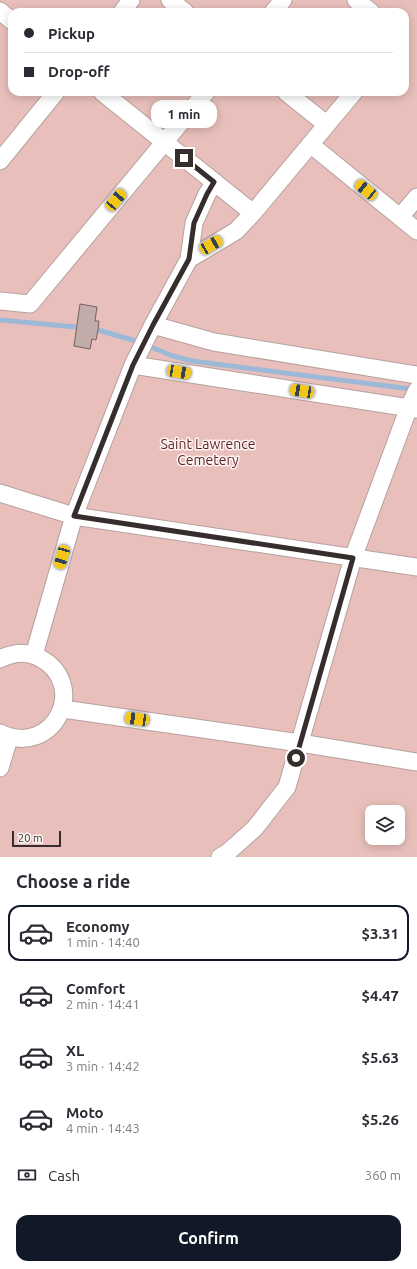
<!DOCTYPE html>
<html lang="en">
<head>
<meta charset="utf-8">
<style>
	:root { --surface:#fff; --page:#f2f2f3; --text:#2b2b33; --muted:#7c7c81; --line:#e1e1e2; --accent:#111827 }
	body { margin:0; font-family:Ubuntu,sans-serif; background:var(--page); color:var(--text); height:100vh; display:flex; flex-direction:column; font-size:15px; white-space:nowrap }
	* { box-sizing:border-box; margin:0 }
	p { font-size:13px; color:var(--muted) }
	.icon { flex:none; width:22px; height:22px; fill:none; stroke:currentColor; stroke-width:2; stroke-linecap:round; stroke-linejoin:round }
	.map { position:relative; height:857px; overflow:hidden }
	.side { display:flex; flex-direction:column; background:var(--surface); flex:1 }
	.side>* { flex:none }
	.hud { position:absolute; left:8px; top:8px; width:401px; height:88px; border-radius:12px; box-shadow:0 2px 10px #0003; display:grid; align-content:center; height:88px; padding:0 16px; background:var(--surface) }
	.tools { position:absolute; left:365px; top:805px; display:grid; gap:8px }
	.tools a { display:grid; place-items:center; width:40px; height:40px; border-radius:8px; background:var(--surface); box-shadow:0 2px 10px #0003; font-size:20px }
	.scale { position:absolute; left:12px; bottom:10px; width:49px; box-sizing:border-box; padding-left:4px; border:2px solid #362d2d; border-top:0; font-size:11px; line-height:14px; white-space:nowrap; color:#362d2d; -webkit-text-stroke:3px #fef5f4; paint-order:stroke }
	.end { position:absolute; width:18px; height:18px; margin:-9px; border:5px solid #362d2d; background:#fff; box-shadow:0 0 0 2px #fff }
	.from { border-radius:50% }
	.bubble { position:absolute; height:28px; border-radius:12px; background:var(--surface); box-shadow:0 2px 10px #0003; font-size:13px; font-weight:700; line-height:28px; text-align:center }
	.car { position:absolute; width:12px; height:24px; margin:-12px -6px; border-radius:5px; box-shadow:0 0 3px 1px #0007; background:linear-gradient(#f5c518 24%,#345 0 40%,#f5c518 0 76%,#345 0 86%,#f5c518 0) }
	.hud b { display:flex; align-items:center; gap:14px; height:38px; font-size:15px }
	.hud b+b { border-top:1px solid var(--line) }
	.hud i { width:10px; height:10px; background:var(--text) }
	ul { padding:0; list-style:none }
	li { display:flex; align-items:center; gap:12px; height:56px; margin:0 8px 6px; padding:0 8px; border:2px solid transparent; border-radius:12px }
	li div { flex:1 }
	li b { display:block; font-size:15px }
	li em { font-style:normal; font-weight:700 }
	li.current { border-color:var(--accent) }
	li>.icon { width:36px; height:36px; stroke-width:1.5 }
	h2 { padding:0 16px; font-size:18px; line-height:48px }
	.pay { display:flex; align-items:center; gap:10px; height:44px; padding:0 16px; font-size:15px }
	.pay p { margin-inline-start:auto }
	.action { display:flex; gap:8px; margin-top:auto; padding:8px 16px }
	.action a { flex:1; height:46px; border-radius:12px; background:var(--accent); color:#fff; font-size:16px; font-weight:700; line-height:46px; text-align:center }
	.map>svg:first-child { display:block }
</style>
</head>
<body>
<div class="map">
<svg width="417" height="857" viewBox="0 0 417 857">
	<rect width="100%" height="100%" fill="#fae4e2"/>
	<path fill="#e8bfbb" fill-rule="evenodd" d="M0 0H417V857H0ZM12 12H405V92H12ZM372 812H398V838H372Z"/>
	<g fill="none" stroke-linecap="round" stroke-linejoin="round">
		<path stroke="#9cbad8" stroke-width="5" d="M0 320 76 327
			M98 330 136 341
			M151 347 173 356 192 361 411 389"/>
	</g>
	<path fill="#c1acaa" stroke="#756261" d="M80 304 97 307 95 321H99L98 330 96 340 92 339 90 349 74 346Z"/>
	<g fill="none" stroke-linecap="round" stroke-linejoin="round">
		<defs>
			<path id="minor" d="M170 0 185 12
				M356 0 371 12
				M0 11 12 21
				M122 12 131 0
				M273 12 283 0
				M102 92 253 213
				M286 92 326 124
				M310 144 417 231
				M0 161 56 92
				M400 217 417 197
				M189 259 194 223 207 194 215 182
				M0 301 30 304 206 92
				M153 325 214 342 417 375
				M133 365 417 409
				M0 493 74 516 417 567
				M34 655 74 516 133 365 153 325 189 259 236 231 253 213 354 92
				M0 659C12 653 26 651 38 657 91 683 54 759 0 733
				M63 709 300 743 417 762
				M0 768 9 738
				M220 857 227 853 255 828 287 787 353 558 409 407 417 390"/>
		</defs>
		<use href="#minor" stroke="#b6a19f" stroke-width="19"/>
		<use href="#minor" stroke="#fff" stroke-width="17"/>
	</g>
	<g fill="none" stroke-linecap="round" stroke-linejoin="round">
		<path stroke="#362d2d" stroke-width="5" d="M184 158 214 182 207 194 194 223 189 259 153 325 133 365 74 516 353 558 296 758"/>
	</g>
	<g text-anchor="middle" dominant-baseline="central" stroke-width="3" stroke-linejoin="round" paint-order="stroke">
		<g font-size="14" fill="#5e2523" stroke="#fef5f4">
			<text x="208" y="444">Saint Lawrence<tspan x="208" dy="16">Cemetery</tspan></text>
		</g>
	</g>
</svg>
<div class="tools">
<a><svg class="icon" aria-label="layers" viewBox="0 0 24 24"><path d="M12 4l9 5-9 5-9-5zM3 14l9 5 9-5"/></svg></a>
</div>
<div class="scale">20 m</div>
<i class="end from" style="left:296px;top:758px"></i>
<i class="end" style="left:184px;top:158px"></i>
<div class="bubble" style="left:151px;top:100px;width:66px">1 min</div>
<i class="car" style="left:366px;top:190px;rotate:309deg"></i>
<i class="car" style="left:116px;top:200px;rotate:40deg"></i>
<i class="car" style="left:211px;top:245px;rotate:60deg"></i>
<i class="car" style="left:179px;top:372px;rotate:99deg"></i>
<i class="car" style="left:302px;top:391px;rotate:279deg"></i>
<i class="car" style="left:62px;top:557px;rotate:196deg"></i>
<i class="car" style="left:137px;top:719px;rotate:278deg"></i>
<div class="hud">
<b><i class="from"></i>Pickup</b>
<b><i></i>Drop-off</b>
</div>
</div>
<section class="side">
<h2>Choose a ride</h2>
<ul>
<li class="current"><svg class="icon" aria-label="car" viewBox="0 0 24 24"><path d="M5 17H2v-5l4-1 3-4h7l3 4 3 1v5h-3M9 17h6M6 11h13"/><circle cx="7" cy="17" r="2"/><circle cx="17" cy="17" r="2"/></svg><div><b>Economy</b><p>1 min · 14:40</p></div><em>$3.31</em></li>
<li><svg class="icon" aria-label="car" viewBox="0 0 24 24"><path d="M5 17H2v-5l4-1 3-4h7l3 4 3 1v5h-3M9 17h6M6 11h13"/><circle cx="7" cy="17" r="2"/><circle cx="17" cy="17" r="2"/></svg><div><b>Comfort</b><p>2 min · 14:41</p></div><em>$4.47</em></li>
<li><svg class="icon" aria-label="car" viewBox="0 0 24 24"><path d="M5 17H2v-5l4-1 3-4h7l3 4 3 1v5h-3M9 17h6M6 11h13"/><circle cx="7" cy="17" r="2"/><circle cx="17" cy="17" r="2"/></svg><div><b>XL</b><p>3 min · 14:42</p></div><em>$5.63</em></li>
<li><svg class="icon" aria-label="car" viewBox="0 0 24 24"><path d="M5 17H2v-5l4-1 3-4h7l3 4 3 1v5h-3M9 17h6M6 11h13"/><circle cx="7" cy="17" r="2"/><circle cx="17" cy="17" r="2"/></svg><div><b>Moto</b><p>4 min · 14:43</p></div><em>$5.26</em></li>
</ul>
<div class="pay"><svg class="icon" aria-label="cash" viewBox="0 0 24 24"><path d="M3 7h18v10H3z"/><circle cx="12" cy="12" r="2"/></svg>Cash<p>360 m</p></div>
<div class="action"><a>Confirm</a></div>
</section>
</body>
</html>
